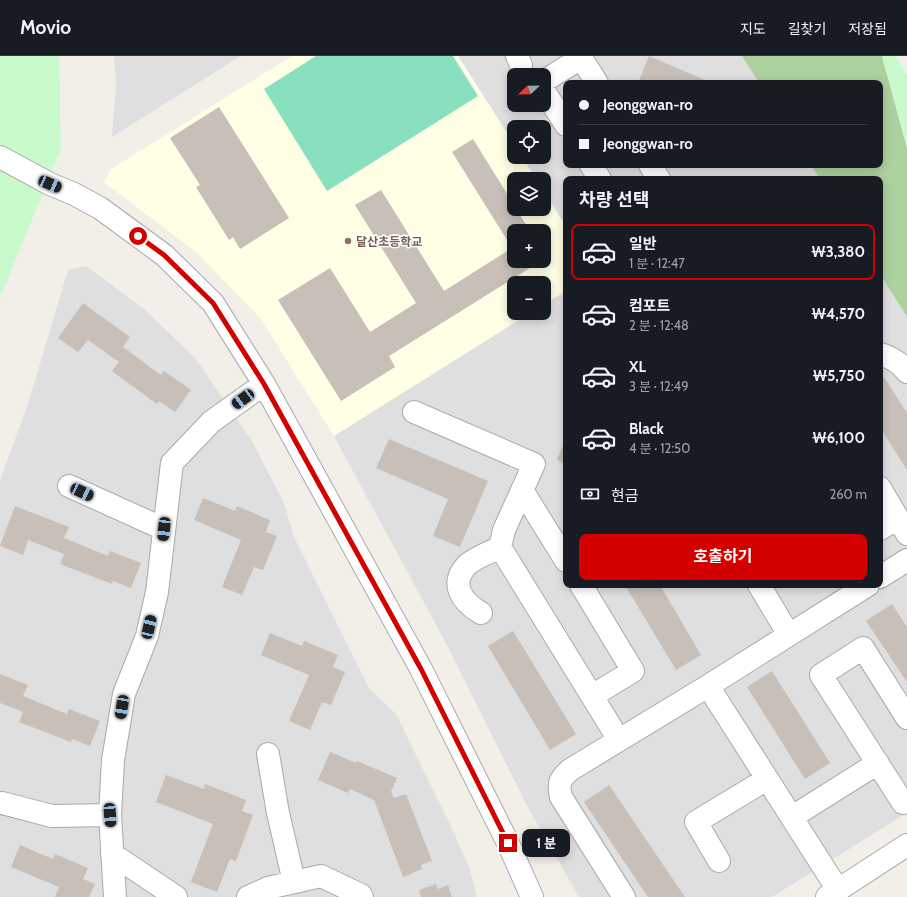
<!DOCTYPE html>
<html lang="ko">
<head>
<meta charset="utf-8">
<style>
	:root { --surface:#171b24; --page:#20242c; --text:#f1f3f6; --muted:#9ea1a6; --line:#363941; --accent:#d40000 }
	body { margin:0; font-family:Cabin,"Noto Sans KR",sans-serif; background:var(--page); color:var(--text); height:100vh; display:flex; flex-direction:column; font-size:15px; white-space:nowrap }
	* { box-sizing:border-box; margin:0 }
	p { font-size:13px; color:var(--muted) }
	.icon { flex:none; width:22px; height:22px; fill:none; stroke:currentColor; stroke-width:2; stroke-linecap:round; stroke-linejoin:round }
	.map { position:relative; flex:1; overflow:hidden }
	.side { position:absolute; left:563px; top:120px; width:320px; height:412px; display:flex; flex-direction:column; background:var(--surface); border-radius:8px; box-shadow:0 2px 10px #0003 }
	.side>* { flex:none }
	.top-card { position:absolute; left:563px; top:24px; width:320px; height:88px; border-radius:8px; box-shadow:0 2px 10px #0003; display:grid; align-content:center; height:88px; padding:0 16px; background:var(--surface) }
	.needle { width:26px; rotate:248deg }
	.buttons { position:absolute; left:507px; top:12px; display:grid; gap:8px }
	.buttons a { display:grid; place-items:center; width:44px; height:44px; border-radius:8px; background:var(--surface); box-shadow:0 2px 10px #0003; font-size:20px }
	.end { position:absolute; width:18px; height:18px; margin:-9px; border:5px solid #d40000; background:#fff; box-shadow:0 0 0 2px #fff }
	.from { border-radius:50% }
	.bubble { position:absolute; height:28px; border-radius:8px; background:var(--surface); box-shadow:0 2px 10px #0003; font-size:13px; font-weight:700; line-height:28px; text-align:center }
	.car { position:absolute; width:12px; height:24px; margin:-12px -6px; border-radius:5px; box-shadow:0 0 3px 1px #0007; background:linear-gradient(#222 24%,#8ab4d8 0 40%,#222 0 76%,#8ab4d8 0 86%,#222 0) }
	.top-card b { display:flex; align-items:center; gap:14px; height:38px; font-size:15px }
	.top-card b+b { border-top:1px solid var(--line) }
	.top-card i { width:10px; height:10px; background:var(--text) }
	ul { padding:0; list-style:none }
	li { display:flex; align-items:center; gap:12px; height:56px; margin:0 8px 6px; padding:0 8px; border:2px solid transparent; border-radius:8px }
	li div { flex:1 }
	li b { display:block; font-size:15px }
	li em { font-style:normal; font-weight:700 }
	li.selected { border-color:var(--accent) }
	li>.icon { width:36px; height:36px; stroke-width:1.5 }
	h2 { padding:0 16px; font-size:18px; line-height:48px }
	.pay { display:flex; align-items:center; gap:10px; height:44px; padding:0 16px; font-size:15px }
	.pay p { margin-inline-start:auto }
	.cta { display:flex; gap:8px; margin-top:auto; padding:8px 16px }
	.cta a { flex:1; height:46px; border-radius:8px; background:var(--accent); color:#fff; font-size:16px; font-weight:700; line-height:46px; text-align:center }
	header { display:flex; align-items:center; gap:24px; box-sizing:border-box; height:56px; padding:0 20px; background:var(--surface); border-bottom:1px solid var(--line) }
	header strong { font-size:19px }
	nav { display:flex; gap:22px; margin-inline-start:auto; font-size:14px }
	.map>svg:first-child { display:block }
</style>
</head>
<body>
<header>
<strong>Movio</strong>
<nav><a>지도</a><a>길찾기</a><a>저장됨</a></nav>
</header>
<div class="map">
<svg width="907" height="841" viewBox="0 0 907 841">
	<rect width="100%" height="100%" fill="#f2efe9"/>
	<path fill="#e0dfdf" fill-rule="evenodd" d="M114 0H241L112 81 116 28Z
		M458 0H742L759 27H566V109H811L820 123H566V170L544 136V123H536L522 101H544V71H514V88ZM514 19H544V49H514Z
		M86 210 144 253 195 302 252 385 284 447 294 481 369 632 396 658 455 779 470 814 477 841H0V424L28 348 68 214Z
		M880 218 907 261V757L772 841H579L526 748 448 591 334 380 530 257H544V248L566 235V529H880Z"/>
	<path fill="#ffffe5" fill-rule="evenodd" d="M292 0H458L514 88V101H522L536 123H514V153H544V136L566 170V235L544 248V227H514V257H530L334 380 261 263 196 196 104 126 111 113ZM514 175H544V205H514Z"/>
	<path fill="#add19e" d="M742 0H882L907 92V261L880 218V123H820L811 109H880V27H759Z"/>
	<path fill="#c8facc" d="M0 0H59L61 94 0 241Z
		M882 0H896L907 18V91Z"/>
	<path fill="#88e0be" d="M316 0H453L478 40 327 135 264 33Z"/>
	<path fill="#c7bfb8" d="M649 0 712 27H638Z
		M219 51 289 162 240 193 233 181 229 184 196 131 200 129 170 82Z
		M473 83 514 149V153H516L530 175H514V205H541L389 300 395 311 341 345 278 244 330 212 370 276 416 247 355 149 381 134 444 235 512 192 452 96Z
		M83 247 130 281 123 291 161 319 164 315 191 334 175 356 159 345 157 348 112 315 119 306 88 284 78 296 58 282Z
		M884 321 907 357V414L880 371V324Z
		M566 382V408L557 404Z
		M389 383 488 425 460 491 433 480 448 443 376 412Z
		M203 442 235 455 237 450 270 464 266 476 277 480 263 514 254 511 242 539 222 531 241 484 194 464Z
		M15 450 69 471 64 482 108 500 110 495 141 507 131 532 113 525 112 528 60 508 64 498 28 484 23 499 0 490Z
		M625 529H660L701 599 676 614Z
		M892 548 907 571V626L866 565Z
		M513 575 576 678 550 694 488 590Z
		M270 577 302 590 304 585 338 599 333 611 345 616 331 649 322 646 310 674 289 665 309 619 261 599Z
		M772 615 830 707 805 723 747 631Z
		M0 618 28 629 23 640 67 658 69 653 100 665 90 690 72 683 71 686 19 666 23 656 0 647Z
		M330 696 356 707 357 705 397 722 391 736 394 742 406 738 432 805 421 809 422 813 403 821 374 744 350 733 348 737 318 724Z
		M166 719 204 733 205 728 246 744 242 755 253 759 236 805 230 803 217 836 191 826 213 768 156 746Z
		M609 729 685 841H648L584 746Z
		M20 789 53 803 55 798 88 812 83 823 95 828 89 841H55L59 831 11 811Z
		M436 828 438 833 448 829 452 841H421L419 834Z"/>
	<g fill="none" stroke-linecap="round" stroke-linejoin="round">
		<defs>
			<path id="minor" d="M517 0 521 9
				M580 0 597 27
				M544 25 581 2
				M544 35 566 69
				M0 101 50 128 74 138 100 152 164 199 213 247 264 328 421 613 508 787 532 841
				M591 109 600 123
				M650 109 659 123
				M880 298C892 302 899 306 907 316
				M414 356 534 408 504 474 500 491 619 684
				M69 430 164 473
				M880 432 907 478
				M522 434 566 505
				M880 473 898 462
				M880 521 907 504
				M581 529 633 615 592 640
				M759 529 789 579
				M481 557C462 546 449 528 467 509 474 502 491 496 500 491
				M708 630 838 834
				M907 662 863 592 821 619 903 747 907 745
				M268 698 278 757 294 826
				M2 747 52 760 110 759
				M792 761 878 707
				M112 798 176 841
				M719 805 696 766 767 723
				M115 841 110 759 113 704 124 638 147 580 157 536 172 407 211 366 264 328
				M248 841 268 832 321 820 361 839 362 841
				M624 841 561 741C558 727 559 724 570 714L708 630 868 529
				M827 841 907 789"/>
		</defs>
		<use href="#minor" stroke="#a9a9a9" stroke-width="24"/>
		<use href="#minor" stroke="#fff" stroke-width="22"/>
	</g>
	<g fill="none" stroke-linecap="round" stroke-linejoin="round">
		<path stroke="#d40000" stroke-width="5" d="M138 180 164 199 213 247 264 328 421 613 508 787"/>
	</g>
	<circle fill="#8d6e63" stroke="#fff" stroke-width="1.5" cx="348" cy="185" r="4"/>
	<g text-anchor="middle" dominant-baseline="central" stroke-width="3" stroke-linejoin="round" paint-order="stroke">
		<g font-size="12" font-weight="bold" fill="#785e54" stroke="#fff" text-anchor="start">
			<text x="356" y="185">달산초등학교</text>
		</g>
	</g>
</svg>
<div class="buttons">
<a><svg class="needle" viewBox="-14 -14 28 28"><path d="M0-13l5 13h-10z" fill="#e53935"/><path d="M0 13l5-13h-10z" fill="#9ea1a6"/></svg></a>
<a><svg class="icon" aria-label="locate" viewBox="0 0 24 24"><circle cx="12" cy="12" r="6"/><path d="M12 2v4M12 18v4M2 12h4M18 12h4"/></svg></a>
<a><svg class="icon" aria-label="layers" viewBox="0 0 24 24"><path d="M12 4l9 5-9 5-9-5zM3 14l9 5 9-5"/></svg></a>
<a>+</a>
<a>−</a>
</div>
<i class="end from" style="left:138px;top:180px"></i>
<i class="end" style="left:508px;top:787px"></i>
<div class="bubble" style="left:522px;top:773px;width:48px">1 분</div>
<i class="car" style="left:50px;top:128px;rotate:113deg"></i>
<i class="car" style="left:243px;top:343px;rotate:234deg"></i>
<i class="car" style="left:82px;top:436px;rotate:115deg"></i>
<i class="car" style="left:164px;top:473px;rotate:186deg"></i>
<i class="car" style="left:149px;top:571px;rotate:13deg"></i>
<i class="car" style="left:122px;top:651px;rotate:189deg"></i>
<i class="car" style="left:110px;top:759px;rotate:176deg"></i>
<div class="top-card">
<b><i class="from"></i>Jeonggwan-ro</b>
<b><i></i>Jeonggwan-ro</b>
</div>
<section class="side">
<h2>차량 선택</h2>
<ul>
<li class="selected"><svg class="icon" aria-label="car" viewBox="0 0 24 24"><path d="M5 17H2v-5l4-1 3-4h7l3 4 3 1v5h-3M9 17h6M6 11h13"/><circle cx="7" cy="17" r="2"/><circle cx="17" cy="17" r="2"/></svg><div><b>일반</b><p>1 분 · 12:47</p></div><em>₩3,380</em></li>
<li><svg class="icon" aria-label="car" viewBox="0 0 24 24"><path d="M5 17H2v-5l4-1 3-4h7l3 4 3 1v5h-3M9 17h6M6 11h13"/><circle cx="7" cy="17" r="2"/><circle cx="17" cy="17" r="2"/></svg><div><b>컴포트</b><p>2 분 · 12:48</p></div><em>₩4,570</em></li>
<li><svg class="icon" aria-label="car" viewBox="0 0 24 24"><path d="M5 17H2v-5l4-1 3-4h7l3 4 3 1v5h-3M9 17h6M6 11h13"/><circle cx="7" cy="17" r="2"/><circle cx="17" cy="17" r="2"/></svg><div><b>XL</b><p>3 분 · 12:49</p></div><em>₩5,750</em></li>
<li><svg class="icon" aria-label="car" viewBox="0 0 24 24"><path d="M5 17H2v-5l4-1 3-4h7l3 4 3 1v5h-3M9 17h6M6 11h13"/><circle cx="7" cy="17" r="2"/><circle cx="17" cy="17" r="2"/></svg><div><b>Black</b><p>4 분 · 12:50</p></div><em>₩6,100</em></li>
</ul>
<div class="pay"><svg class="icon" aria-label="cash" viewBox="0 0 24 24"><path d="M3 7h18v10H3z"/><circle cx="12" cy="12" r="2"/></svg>현금<p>260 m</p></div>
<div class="cta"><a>호출하기</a></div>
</section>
</div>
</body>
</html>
